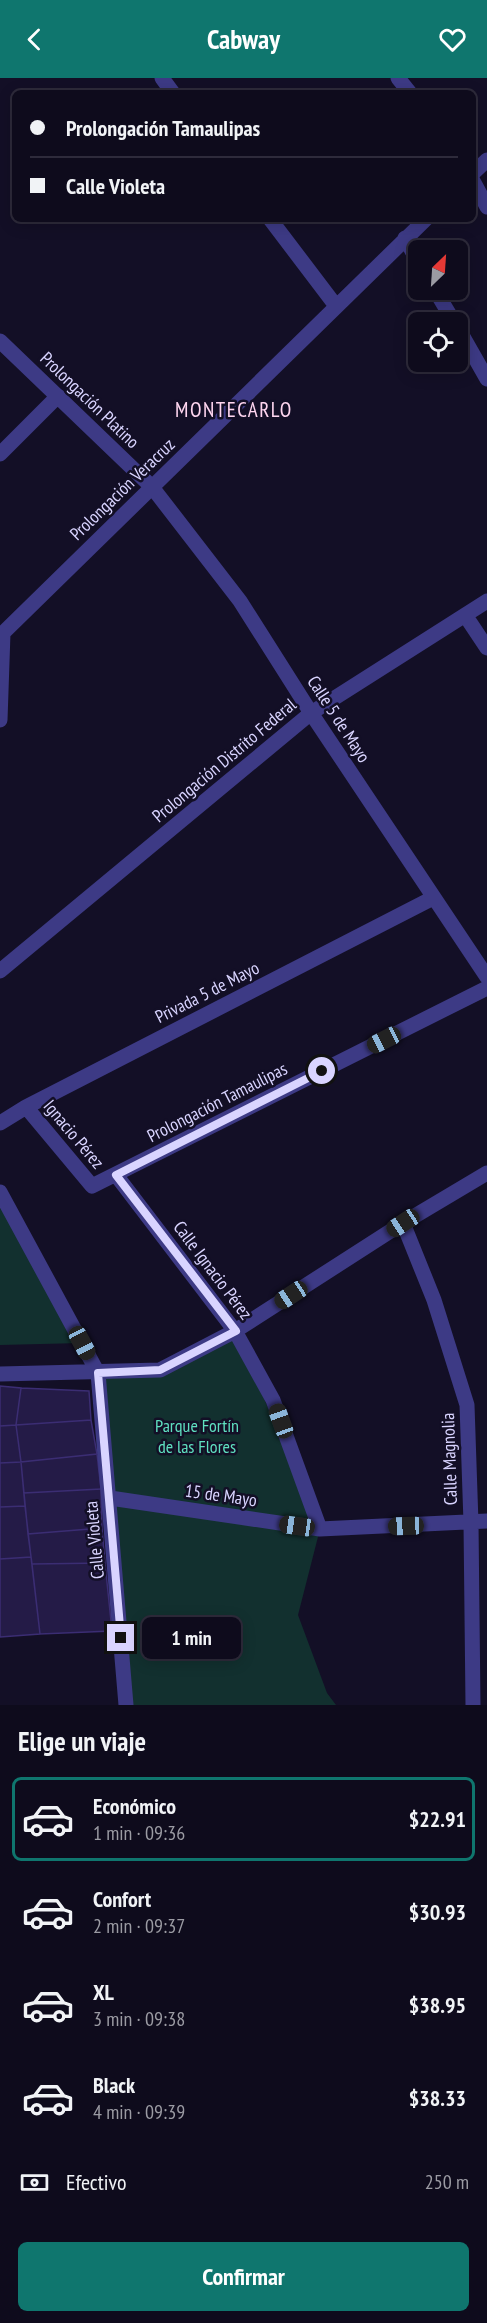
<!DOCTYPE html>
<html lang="es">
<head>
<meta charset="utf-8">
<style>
	:root { --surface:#0e0b1c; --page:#171425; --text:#f1f3f6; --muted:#9b9ba3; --line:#2e2b3b; --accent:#0f766e }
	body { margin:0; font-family:"PT Sans Narrow",sans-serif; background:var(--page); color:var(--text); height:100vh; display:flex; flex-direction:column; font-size:22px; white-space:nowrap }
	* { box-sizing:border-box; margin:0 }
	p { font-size:20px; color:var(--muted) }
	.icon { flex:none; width:33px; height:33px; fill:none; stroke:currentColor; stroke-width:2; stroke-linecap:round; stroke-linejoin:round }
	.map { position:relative; height:1627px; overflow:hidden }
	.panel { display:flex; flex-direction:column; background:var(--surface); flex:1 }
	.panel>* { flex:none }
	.banner { position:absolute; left:12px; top:12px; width:464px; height:132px; border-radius:9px; box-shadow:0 3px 15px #0003,0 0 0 2px var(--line); display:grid; align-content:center; height:132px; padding:0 18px; background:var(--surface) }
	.needle { width:39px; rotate:25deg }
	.buttons { position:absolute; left:408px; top:162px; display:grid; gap:12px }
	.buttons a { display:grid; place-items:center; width:60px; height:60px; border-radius:9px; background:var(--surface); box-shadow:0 3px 15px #0003,0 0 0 2px var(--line); font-size:30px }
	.end { position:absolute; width:27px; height:27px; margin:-14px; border:8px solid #d9d4ff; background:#111; box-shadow:0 0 0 3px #111 }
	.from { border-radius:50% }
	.bubble { position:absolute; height:42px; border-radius:9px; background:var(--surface); box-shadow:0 3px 15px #0003,0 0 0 2px var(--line); font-size:20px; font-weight:700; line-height:42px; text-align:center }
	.car { position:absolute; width:18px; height:36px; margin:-18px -9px; border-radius:8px; box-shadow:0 0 4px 2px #0007; background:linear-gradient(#222 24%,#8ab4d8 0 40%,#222 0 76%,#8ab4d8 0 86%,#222 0) }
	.banner b { display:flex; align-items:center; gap:21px; height:57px; font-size:22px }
	.banner b+b { border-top:2px solid var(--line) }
	.banner i { width:15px; height:15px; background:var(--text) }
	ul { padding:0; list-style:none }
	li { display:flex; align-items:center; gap:18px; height:84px; margin:0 12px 9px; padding:0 6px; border:3px solid transparent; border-radius:9px }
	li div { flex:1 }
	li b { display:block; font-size:22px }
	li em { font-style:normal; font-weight:700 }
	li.selected { border-color:var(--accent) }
	li>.icon { width:54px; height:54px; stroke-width:1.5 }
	h2 { padding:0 18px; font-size:27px; line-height:72px }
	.pay { display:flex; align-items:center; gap:15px; height:66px; padding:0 18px; font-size:22px }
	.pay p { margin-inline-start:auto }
	.primary-button { display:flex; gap:12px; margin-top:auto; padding:12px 18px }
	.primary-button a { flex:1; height:69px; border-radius:9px; background:var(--accent); color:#fff; font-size:24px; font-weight:700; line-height:69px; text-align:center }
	header { display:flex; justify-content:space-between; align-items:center; height:78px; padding:0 18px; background:var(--accent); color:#fff; font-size:27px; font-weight:700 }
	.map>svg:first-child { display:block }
</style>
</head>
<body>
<header><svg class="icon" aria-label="back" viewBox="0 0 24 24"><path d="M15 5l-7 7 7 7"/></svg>Cabway<svg class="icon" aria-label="heart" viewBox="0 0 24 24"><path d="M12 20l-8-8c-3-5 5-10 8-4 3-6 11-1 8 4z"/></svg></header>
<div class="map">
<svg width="487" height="1627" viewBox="0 0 487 1627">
	<rect width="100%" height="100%" fill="#130f26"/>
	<path fill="#12302f" d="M0 1127 82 1265 0 1267Z
		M235 1253 320 1451 298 1537 327 1615 336 1627H126L98 1295 160 1292Z"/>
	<path fill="#241b47" stroke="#3b2d73" stroke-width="1.5" d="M0 1308 21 1310 16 1347 0 1348Z
		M21 1310 89 1313 91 1342 16 1347Z
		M91 1342 97 1376 21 1384 16 1347Z
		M16 1347 21 1384 0 1385V1348Z
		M97 1376 101 1411 24 1415 21 1384Z
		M21 1384 25 1428 0 1429V1385Z
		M101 1411 102 1450 28 1456 24 1415Z
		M25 1428 31 1479 0 1481V1429Z
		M102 1450 105 1485 32 1486 28 1456Z
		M31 1479 40 1556 0 1559V1481Z
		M105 1485 112 1553 40 1556 32 1486Z"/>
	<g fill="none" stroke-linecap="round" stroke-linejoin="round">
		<path stroke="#3d3a85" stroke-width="15" d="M162 0 173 15
			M398 0 410 15
			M472 96 487 82
			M472 101 487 129
			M270 141 336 228
			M405 160 418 184
			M435 212 454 244
			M458 250 487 301
			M0 263 152 409 240 523 311 635 487 899
			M0 376 58 318
			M465 537 487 570
			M0 558 426 141
			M0 642 3 555
			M0 893 311 635 487 523
			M26 1029 92 1108 487 910
			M0 1045 26 1029 433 820
			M116 1097 235 1253 273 1322 320 1451
			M0 1114 98 1295 126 1627
			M403 1145 434 1222 467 1327 471 1445 473 1627
			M0 1296 160 1292 235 1253 403 1145 487 1095
			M110 1420 320 1451 487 1443"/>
	</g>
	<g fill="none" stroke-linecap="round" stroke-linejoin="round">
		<path stroke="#d9d4ff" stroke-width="8" d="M121 1560 98 1295 160 1292 236 1253 116 1097 322 993"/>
	</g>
	<g text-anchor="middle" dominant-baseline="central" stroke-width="5" stroke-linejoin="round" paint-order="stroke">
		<g font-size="18" fill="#d9d4ff" stroke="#130f26">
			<text transform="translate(90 322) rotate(44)">Prolongación Platino</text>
			<text transform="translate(122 411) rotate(-44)">Prolongación Veracruz</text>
			<text transform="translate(339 641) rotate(57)">Calle 5 de Mayo</text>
			<text transform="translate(224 682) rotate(-40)">Prolongación Distrito Federal</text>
			<text transform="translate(207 914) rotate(-27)">Privada 5 de Mayo</text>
			<text transform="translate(217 1024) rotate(-27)">Prolongación Tamaulipas</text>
			<text transform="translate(74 1056) rotate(50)">Ignacio Pérez</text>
			<text transform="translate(213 1192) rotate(53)">Calle Ignacio Pérez</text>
			<text transform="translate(449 1381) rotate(-92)">Calle Magnolia</text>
			<text transform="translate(221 1417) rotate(8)">15 de Mayo</text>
			<text transform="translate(94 1462) rotate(-95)">Calle Violeta</text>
		</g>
		<g font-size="18" fill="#5fe0c0" stroke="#130f26">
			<text x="197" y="1347">Parque Fortín<tspan x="197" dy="21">de las Flores</tspan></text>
		</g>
		<g font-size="21" letter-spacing="1.5" fill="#ffd6f0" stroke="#130f26">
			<text x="234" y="331">MONTECARLO</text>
		</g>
	</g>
</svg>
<div class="buttons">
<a><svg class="needle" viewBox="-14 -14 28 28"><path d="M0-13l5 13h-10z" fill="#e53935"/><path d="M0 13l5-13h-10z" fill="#9b9ba3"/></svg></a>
<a><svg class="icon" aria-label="locate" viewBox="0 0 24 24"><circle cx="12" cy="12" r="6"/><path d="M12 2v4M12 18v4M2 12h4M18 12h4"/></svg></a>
</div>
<i class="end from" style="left:322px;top:993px"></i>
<i class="end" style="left:121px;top:1560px"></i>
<div class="bubble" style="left:142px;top:1539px;width:99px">1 min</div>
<i class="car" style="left:384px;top:962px;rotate:243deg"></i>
<i class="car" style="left:403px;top:1145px;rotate:237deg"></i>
<i class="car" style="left:291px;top:1217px;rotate:237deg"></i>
<i class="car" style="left:82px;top:1265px;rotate:152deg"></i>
<i class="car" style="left:281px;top:1343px;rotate:340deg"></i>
<i class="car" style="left:297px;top:1448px;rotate:278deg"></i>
<i class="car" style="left:406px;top:1448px;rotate:268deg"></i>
<div class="banner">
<b><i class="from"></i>Prolongación Tamaulipas</b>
<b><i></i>Calle Violeta</b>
</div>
</div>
<section class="panel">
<h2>Elige un viaje</h2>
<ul>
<li class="selected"><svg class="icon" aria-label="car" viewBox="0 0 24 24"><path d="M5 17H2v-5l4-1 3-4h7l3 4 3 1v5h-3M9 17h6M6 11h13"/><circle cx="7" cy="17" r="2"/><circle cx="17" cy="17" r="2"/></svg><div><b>Económico</b><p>1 min · 09:36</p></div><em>$22.91</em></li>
<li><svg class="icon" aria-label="car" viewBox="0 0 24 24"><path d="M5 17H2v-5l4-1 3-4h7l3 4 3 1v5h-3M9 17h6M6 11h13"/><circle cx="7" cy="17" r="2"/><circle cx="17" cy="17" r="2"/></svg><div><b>Confort</b><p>2 min · 09:37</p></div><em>$30.93</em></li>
<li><svg class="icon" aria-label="car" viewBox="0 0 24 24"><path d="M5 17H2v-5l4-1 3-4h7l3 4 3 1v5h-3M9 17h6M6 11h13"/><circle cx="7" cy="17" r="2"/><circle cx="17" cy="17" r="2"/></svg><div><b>XL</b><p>3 min · 09:38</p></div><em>$38.95</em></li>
<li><svg class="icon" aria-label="car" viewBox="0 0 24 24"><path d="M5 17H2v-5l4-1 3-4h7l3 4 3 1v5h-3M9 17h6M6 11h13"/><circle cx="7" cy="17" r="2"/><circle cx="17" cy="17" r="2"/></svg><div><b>Black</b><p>4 min · 09:39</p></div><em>$38.33</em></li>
</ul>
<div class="pay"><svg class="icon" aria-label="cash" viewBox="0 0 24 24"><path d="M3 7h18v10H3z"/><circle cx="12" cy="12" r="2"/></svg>Efectivo<p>250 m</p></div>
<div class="primary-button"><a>Confirmar</a></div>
</section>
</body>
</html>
